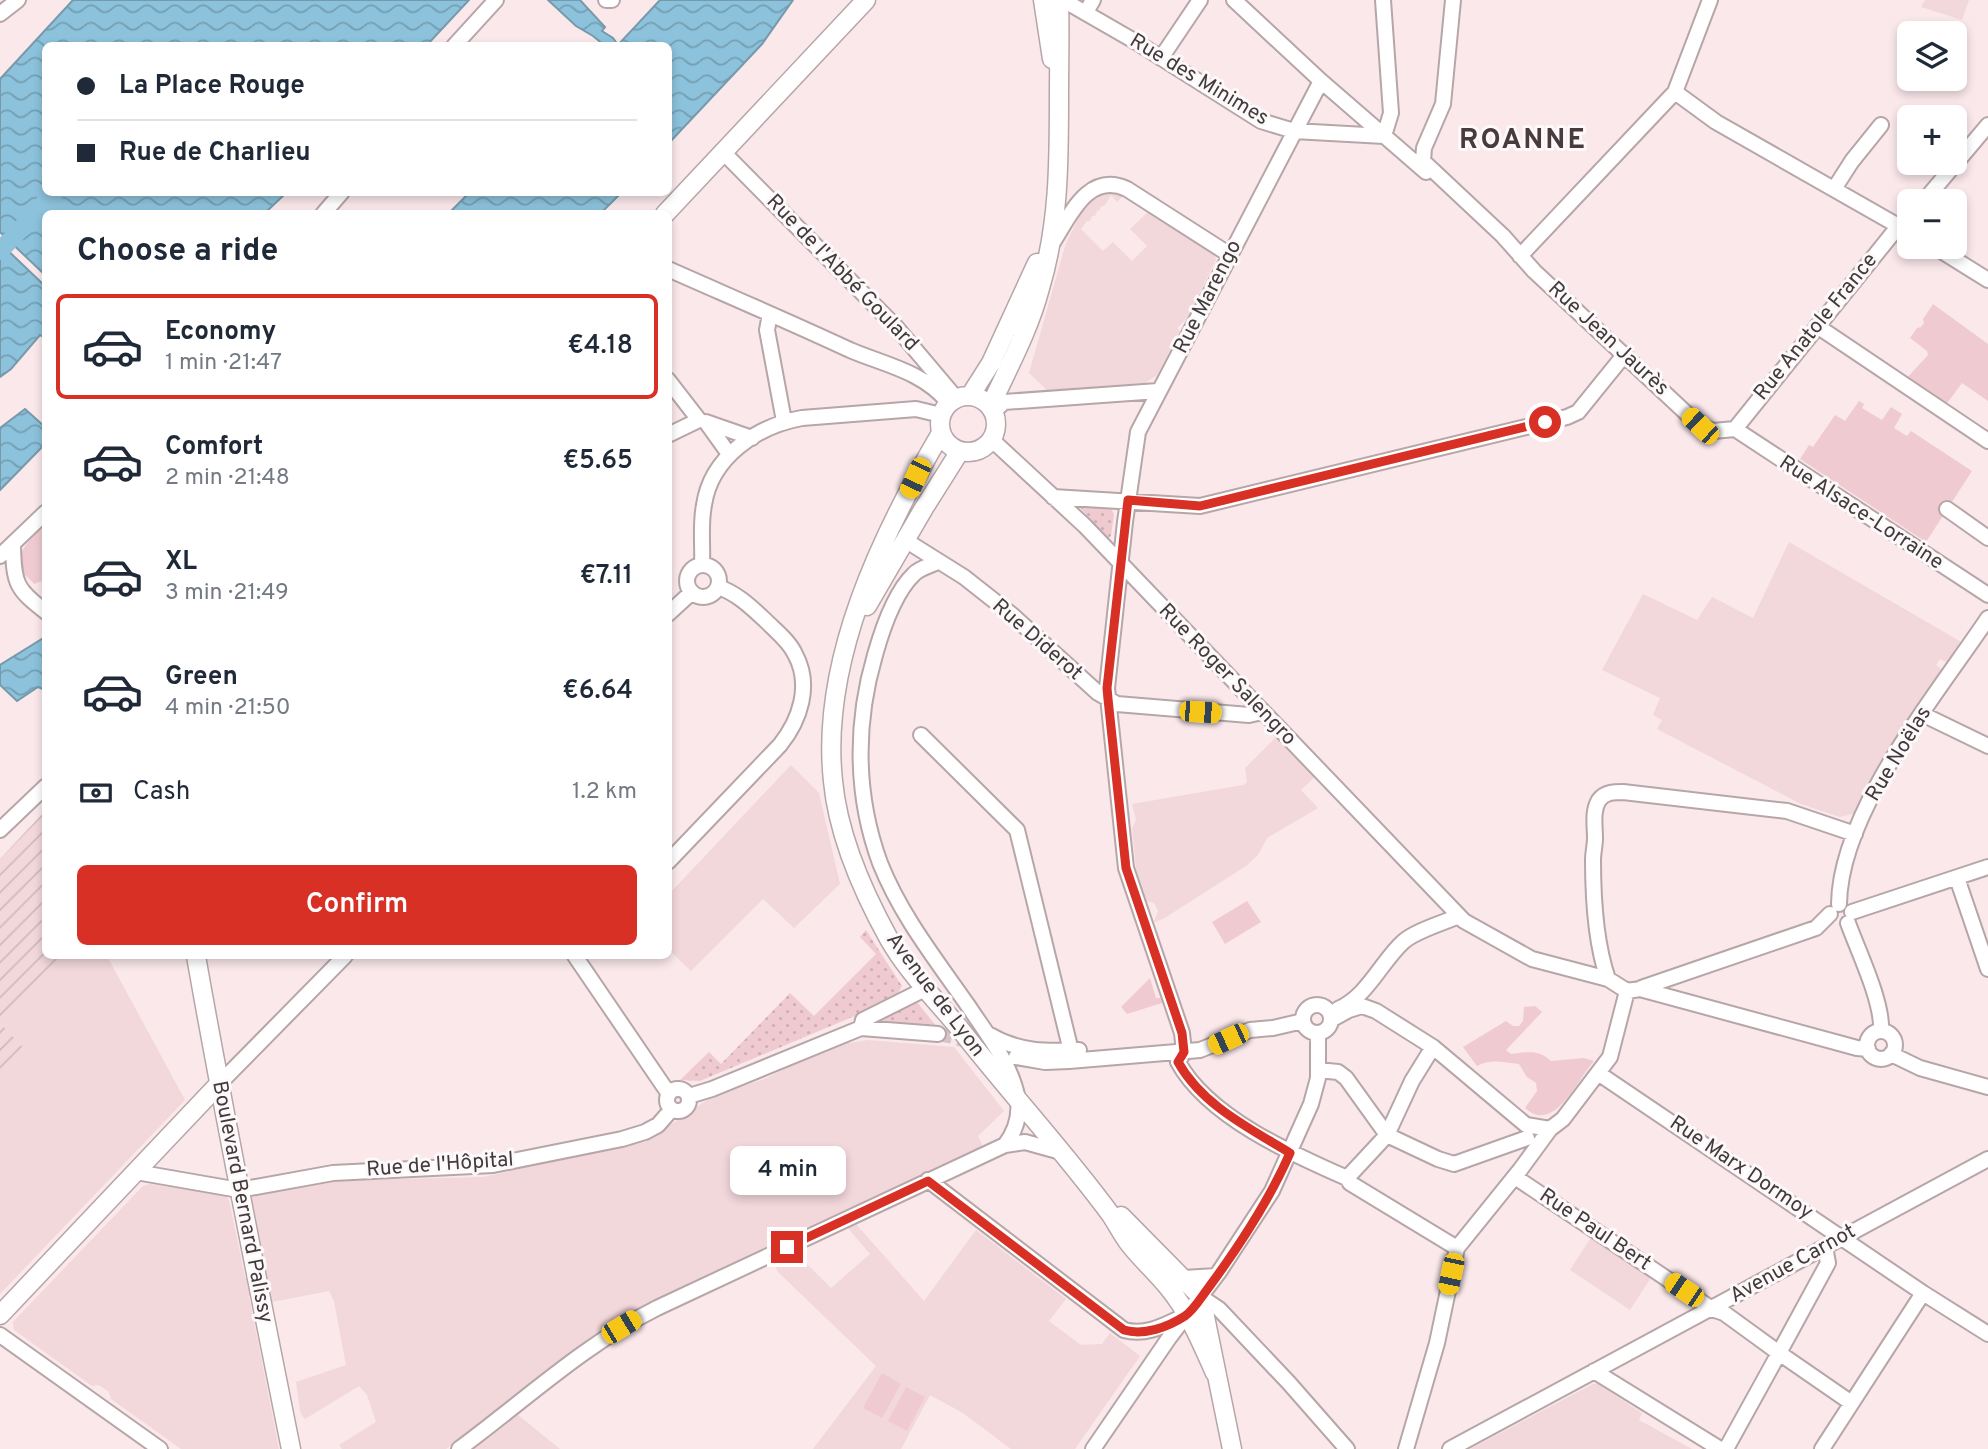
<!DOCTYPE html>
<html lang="en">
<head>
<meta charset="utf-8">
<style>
	:root { --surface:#fff; --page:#f2f2f3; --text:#1f2937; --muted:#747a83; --line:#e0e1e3; --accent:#d93025 }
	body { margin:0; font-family:Overpass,sans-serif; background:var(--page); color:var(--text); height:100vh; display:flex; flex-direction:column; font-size:26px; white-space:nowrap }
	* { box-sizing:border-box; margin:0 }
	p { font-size:23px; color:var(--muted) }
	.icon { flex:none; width:38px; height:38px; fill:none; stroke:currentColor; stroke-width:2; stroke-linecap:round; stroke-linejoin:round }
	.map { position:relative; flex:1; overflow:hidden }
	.sheet { position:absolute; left:42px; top:210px; width:630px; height:749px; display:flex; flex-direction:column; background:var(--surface); border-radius:10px; box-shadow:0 4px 10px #0003 }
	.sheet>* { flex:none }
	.banner { position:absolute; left:42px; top:42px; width:630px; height:154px; border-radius:10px; box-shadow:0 4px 10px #0003; display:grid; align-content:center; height:154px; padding:0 35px; background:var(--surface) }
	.buttons { position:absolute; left:1897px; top:21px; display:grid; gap:14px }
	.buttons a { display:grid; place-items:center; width:70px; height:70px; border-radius:10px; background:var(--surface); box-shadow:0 4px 10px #0003; font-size:35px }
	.end { position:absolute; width:32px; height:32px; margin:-16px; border:9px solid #d93025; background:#fff; box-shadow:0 0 0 4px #fff }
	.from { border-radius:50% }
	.bubble { position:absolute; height:49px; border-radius:10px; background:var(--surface); box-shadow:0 4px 10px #0003; font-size:23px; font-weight:600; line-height:49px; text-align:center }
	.car { position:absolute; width:21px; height:42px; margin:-21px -10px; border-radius:9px; box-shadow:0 0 5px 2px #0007; background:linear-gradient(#f5c518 24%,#345 0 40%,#f5c518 0 76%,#345 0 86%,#f5c518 0) }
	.banner b { display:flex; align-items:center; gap:24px; height:66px; font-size:26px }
	.banner b+b { border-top:2px solid var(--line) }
	.banner i { width:18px; height:18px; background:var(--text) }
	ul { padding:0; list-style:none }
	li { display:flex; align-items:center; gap:21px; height:105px; margin:0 14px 10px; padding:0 21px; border:4px solid transparent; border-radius:10px }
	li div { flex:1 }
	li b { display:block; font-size:26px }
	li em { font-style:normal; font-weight:600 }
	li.selected { border-color:var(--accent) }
	li>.icon { width:63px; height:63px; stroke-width:1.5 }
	h2 { padding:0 35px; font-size:32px; line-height:84px }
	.pay { display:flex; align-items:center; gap:18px; height:77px; padding:0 35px; font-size:26px }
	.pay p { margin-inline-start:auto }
	.button { display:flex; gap:14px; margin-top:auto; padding:14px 35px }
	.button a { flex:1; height:80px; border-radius:10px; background:var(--accent); color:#fff; font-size:28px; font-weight:600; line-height:80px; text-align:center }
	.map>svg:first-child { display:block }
</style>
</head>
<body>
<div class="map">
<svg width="1988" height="1449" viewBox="0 0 1988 1449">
	<defs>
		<pattern id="industrial-furrows" width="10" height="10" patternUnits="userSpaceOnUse" patternTransform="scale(1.75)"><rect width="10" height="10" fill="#f2d7db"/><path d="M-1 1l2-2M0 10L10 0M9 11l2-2" fill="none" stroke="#d1b9bd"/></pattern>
		<pattern id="grass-dots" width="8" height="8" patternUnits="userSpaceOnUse" patternTransform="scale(1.75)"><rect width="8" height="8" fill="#efcbd1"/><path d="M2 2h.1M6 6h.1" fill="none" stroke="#ceafb4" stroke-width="1.8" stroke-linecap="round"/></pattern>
		<pattern id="water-waves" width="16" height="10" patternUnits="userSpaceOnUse" patternTransform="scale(1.75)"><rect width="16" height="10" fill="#8cc2db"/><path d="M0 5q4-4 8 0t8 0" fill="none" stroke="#749fb3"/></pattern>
	</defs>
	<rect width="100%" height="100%" fill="#fae8eb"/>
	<path fill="#f2d7db" d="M1925 0H1969L1962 20 1921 7Z
		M1108 190 1122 194V197L1117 202 1112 196 1110 197 1105 205 1100 207V210L1097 211 1095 216H1092L1090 221H1087L1081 229 1103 251 1113 242 1132 261 1147 246 1130 229 1149 211 1214 254 1216 260 1187 318 1177 328 1180 331 1157 375 1145 383 1047 390 1029 373 1066 243 1084 207 1091 198Z
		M1789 542 1963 643 1948 663 1940 659 1936 665 1943 671 1889 748 1856 813 1840 817 1801 804 1657 729 1662 720 1653 715 1660 698 1602 670 1643 594 1697 620 1712 597 1753 618Z
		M1277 736 1315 777 1301 790 1318 808 1267 838 1258 855 1246 866 1163 919 1154 922 1158 911 1154 903 1146 901 1136 869 1132 828 1136 820 1132 804 1243 785 1247 782 1245 768Z
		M791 765 819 793 840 884 794 928 763 899 691 971 669 950 668 895Z
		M61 956H107L185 1100 0 1294V1074L24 1048 0 1023V1019Z
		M868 1040 954 1047 1004 1111 978 1136 983 1147 622 1317 446 1449H342L339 1445 376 1422 367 1395 359 1386 305 1419 303 1417 300 1411 296 1382 346 1365 334 1301 329 1291 272 1302 270 1292 249 1296 279 1449H181L111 1399 109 1392 99 1385 92 1386 14 1330 13 1322 143 1186 150 1184 226 1196 229 1200 245 1277 266 1274 251 1198 256 1192 324 1181 483 1177 645 1142 716 1094 762 1080 831 1046Z
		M856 1224 924 1301 976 1230 1066 1299 1049 1321 1081 1345 1102 1344 1110 1333 1140 1356 1075 1449H1011L963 1413 930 1395 901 1449H813L876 1366 778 1272 773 1262 795 1252 831 1288 870 1254 847 1227Z
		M1592 1236 1652 1276 1630 1310 1570 1270Z
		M1593 1384H1598L1642 1413 1639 1420 1692 1449H1470Z
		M518 1415 560 1449H472Z"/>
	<path fill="url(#industrial-furrows)" d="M45 811 46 956H61L0 1019V859Z
		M0 1023 24 1048 0 1074Z"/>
	<path fill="url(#grass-dots)" d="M1077 504 1110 507 1114 514 1111 536 1107 539Z
		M866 930 902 986 895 999 700 1081 680 1080 709 1052 721 1064 790 993 814 1016 876 954 860 937Z
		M916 1001 937 1027 865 1023Z"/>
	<path fill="#efcbd1" d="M1933 304 1988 344V401L1962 383 1945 406 1906 379 1928 355 1927 351 1910 338 1917 328 1921 327 1924 323 1923 319Z
		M1859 401 1864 404 1862 408 1882 420 1891 407 1902 414 1894 428 1907 436 1911 431 1972 471 1926 542 1800 459 1809 445 1813 447 1835 415 1845 421Z
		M45 524V580L34 584C30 579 22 573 20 567 15 551 36 534 45 524Z
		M1247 901 1261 922 1225 944 1212 922Z
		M1150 978 1156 998H1162L1165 1002 1127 1014 1121 1007Z
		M1535 1006 1542 1012 1506 1050 1511 1054C1527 1052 1539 1049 1551 1061L1584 1058 1594 1061C1577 1080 1554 1135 1525 1108L1537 1091 1536 1083 1527 1077 1519 1064C1504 1063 1492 1058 1477 1066L1463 1047 1506 1021 1513 1026H1519L1523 1021 1524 1007Z
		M882 1373 901 1384 882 1418 863 1408Z
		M906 1387 925 1397 907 1431 888 1421Z"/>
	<path fill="url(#water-waves)" stroke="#769aab" stroke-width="2" d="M73 0H469L427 45 46 46V192L286 193 265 213 46 214 45 275 0 232V79Z
		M548 0H580L605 27 602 31 613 38 618 45 660 0H793L762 44 669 143 668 46 604 45 593 36 576 26Z
		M469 193V192L621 193 601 213H449Z
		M0 243 46 287 45 338 40 335 11 369 0 377Z
		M25 409 45 427V444L0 490V428Z
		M45 637V690L38 687 17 701 0 685V665Z"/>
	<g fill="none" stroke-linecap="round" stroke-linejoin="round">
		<path stroke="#8cc2db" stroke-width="18" d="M0 251 55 192"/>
		<path stroke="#d5c5c8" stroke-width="14" stroke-dasharray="14 7" stroke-linecap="butt" d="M938 1034 954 1037 1007 1055"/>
		<defs>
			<path id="minor" d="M606 0H612
				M1063 0 1136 42 1261 121 1294 131 1384 136
				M1234 0 1321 81 1426 172
				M1383 0 1391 113 1384 136
				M1453 0 1443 104 1424 148 1423 161 1503 236 1534 271 1700 426 1713 431 1735 429
				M1086 12 1093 0
				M0 14 18 0
				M454 46 496 0
				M1161 58 1200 0
				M1321 81 1138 432 1125 522 1107 688 1126 868 1182 1033 1184 1052 1178 1062C1208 1117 1292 1154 1347 1178L1350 1183 1457 1248
				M1675 92 1716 122 1909 232
				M723 152 896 327 956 398
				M1834 189 1852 161 1881 125
				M1924 201 1988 125
				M323 214 342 192
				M1053 242C1070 216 1088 171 1127 189L1230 255
				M1935 247 1988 280
				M1520 256 1675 92 1710 0
				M668 269C729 296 790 322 850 350 885 365 922 371 948 402
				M770 314 767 330 784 421
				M1817 326 1988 441
				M668 380 699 420
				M993 412 1004 402 1158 391
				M1735 429 1988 595
				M1735 429 1893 233 1909 216
				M668 435 699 420
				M991 439 1085 526 1464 921 1532 959 1608 979 1627 991
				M729 454 706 422 752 438
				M1053 497 1200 506 1567 417 1578 412 1625 354
				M1947 509 1988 538
				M905 540 964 577 1011 614 1098 693 1117 704 1249 715 1262 712
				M13 546C14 584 16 589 46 612
				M0 556 46 512
				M937 562C930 566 920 568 914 574 895 592 882 630 875 655 855 723 855 795 880 863 901 916 937 961 969 1007 988 1036 1012 1065 1018 1100 1020 1117 1015 1132 1005 1145
				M702 565C703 545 700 525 704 505 711 457 757 426 802 418L916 409 941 415
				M687 581a16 16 0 1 1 32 0a16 16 0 1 1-32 0Z
				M668 614 692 592
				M1922 714 1988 746
				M921 735 1017 830 1071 1051
				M0 830 46 786
				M668 862 780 745C800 720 812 685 795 654 789 641 776 631 766 621 752 608 737 593 718 587
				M1957 878 1988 969
				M1839 904C1840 811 1938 693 1988 618
				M1852 912 1988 867
				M1848 923C1858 951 1883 1002 1881 1031
				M575 956 669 1094
				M1608 979C1596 945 1593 897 1593 860 1593 853 1595 845 1595 838 1595 826 1592 811 1599 800 1605 792 1614 792 1623 792L1787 811 1855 834
				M1641 988 1816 928 1830 914
				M1627 991 1640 989 1857 1048 1868 1049
				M1303 1019a14 14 0 1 1 28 0a14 14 0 1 1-28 0Z
				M1338 1009C1367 997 1381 962 1403 942 1415 931 1443 923 1459 916
				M1331 1020 1349 1010 1362 1006 1376 1011 1433 1047 1526 1125 1550 1129
				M861 1028 863 1020 927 988
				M1867 1045a14 14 0 1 1 28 0a14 14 0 1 1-28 0Z
				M990 1035C1019 1052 1047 1052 1079 1050
				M1891 1054 1920 1068 1988 1087
				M1016 1057 1045 1062 1069 1061 1200 1050 1250 1030 1273 1028 1303 1021
				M1318 1070 1338 1072 1346 1078 1387 1135 1438 1159 1454 1164 1527 1138
				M1598 1073 1923 1293 1988 1334
				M218 1085 345 956
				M667 1100a11 11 0 1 1 22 0a11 11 0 1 1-22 0Z
				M689 1096 712 1089 861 1028 938 1034
				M136 1172 239 1190 333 1173 493 1165 622 1139 645 1132 658 1125 672 1109
				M1515 1177 1712 1309 1724 1313 1779 1353 1828 1263 1825 1247
				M1347 1178 1387 1135 1412 1081 1433 1047
				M928 1180 1124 1330C1145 1336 1163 1326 1182 1317
				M1184 1278 1216 1276
				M1195 1293 1219 1309 1289 1383 1347 1449
				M0 1335 160 1449
				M1594 1371 1720 1449
				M459 1449C524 1401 585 1344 657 1308L1005 1145 1025 1142 1061 1152
				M1093 1449 1169 1338 1219 1272 1272 1191 1311 1104 1318 1078V1033
				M1406 1449 1437 1343 1457 1248 1520 1170 1550 1129 1563 1119 1610 1057 1627 991
				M1450 1449 1988 1159
				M1726 1449 1779 1353 1850 1402
				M1822 1449 1923 1293"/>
			<path id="major" d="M1043 0 1052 59
				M665 214 866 0
				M970 396 991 363 1037 263
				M940 424a28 28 0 1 1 56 0a28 28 0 1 1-56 0Z
				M990 407C1008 368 1029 330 1040 288 1059 225 1059 162 1059 97 1059 64 1060 32 1059 0
				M941 433C882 534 820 661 833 781 838 835 863 892 889 939 907 971 937 1001 960 1029 1009 1092 1064 1151 1111 1215 1117 1224 1122 1234 1128 1242 1140 1258 1156 1272 1168 1287 1189 1312 1202 1344 1215 1373
				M867 606 924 508 960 451
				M196 956C225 1121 258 1285 291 1449
				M1121 1216 1201 1297 1232 1449
				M0 1315 218 1085"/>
		</defs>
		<use href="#minor" stroke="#b7a6a8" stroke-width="18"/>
		<use href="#major" stroke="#b7a6a8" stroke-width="21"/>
		<use href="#minor" stroke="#fff" stroke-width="14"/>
		<use href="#major" stroke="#fff" stroke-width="18"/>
	</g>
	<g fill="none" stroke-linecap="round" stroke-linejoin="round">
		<path stroke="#d93025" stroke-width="9" d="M787 1247 928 1181 1124 1330C1144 1336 1168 1327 1185 1316 1194 1310 1202 1296 1209 1287 1240 1245 1269 1201 1290 1153 1249 1128 1202 1105 1178 1062L1184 1052 1182 1033 1126 868 1108 699 1107 688 1128 500 1200 506 1545 422"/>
	</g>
	<g text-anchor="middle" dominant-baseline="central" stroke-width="6" stroke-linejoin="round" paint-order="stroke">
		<g font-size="21" fill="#423b3c" stroke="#fdf9fa">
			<text transform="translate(1199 80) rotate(31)">Rue des Minimes</text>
			<text transform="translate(842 273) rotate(46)">Rue de l'Abbé Goulard</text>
			<text transform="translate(1208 297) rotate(-63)">Rue Marengo</text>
			<text transform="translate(1816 327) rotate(-51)">Rue Anatole France</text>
			<text transform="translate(1608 339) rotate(43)">Rue Jean Jaurès</text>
			<text transform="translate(1861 513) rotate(33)">Rue Alsace-Lorraine</text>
			<text transform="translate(1037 640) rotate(41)">Rue Diderot</text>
			<text transform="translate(1227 675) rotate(46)">Rue Roger Salengro</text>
			<text transform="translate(1899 754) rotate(-59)">Rue Noëlas</text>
			<text transform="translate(935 995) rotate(53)">Avenue de Lyon</text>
			<text transform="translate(440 1165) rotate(-4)">Rue de l'Hôpital</text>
			<text transform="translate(1741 1168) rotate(34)">Rue Marx Dormoy</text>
			<text transform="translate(242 1202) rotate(79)">Boulevard Bernard Palissy</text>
			<text transform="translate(1595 1230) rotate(34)">Rue Paul Bert</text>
			<text transform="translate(1793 1264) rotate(-29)">Avenue Carnot</text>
		</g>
		<g font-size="28" font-weight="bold" letter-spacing="2" fill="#493b3d" stroke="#fdf9fa">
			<text x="1523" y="141">ROANNE</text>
		</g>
	</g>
</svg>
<div class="buttons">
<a><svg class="icon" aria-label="layers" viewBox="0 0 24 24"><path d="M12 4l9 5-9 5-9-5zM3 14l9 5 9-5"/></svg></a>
<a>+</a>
<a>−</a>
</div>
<i class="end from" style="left:1545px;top:422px"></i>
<i class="end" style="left:787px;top:1247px"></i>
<div class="bubble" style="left:730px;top:1146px;width:116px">4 min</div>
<i class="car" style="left:1700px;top:426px;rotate:313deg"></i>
<i class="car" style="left:915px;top:478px;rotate:205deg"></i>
<i class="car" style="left:1200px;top:712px;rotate:94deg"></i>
<i class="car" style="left:1228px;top:1039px;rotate:245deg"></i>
<i class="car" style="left:1451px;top:1274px;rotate:192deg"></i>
<i class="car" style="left:1684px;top:1290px;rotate:304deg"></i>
<i class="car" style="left:621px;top:1327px;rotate:59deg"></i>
<div class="banner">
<b><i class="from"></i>La Place Rouge</b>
<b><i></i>Rue de Charlieu</b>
</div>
<section class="sheet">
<h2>Choose a ride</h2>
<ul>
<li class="selected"><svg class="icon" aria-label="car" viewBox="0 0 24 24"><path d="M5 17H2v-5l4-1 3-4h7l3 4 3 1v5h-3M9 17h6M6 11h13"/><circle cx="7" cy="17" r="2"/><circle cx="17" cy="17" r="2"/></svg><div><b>Economy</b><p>1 min · 21:47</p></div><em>€4.18</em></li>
<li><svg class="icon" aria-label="car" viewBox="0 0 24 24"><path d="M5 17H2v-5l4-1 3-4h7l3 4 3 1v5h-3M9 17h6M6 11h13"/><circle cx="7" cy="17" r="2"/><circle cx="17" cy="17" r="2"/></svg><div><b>Comfort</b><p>2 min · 21:48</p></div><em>€5.65</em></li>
<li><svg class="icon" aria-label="car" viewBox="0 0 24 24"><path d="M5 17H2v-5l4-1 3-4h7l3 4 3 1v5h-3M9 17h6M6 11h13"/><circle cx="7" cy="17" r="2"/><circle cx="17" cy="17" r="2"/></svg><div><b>XL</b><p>3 min · 21:49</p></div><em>€7.11</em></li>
<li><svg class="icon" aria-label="car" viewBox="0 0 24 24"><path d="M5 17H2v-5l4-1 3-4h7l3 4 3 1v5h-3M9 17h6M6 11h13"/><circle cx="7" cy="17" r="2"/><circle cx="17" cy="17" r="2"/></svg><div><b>Green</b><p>4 min · 21:50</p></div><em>€6.64</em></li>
</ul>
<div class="pay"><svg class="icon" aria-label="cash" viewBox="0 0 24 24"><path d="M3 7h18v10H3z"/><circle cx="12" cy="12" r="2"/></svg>Cash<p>1.2 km</p></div>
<div class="button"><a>Confirm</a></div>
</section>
</div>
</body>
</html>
